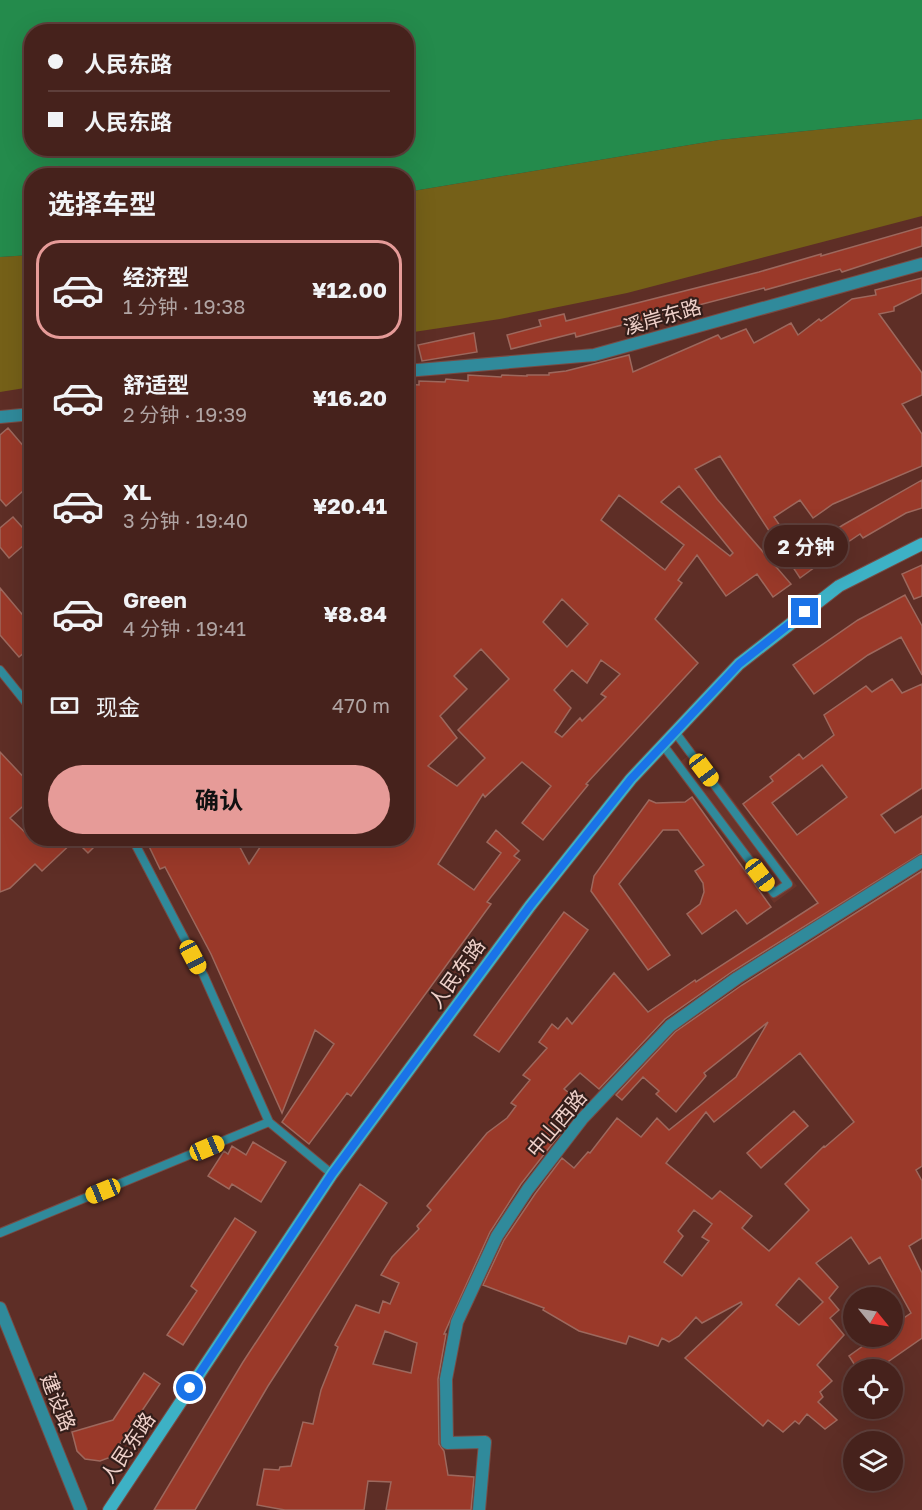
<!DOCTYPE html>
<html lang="zh">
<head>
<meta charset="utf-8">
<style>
	:root { --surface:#46221c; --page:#4d2a25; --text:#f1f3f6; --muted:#b0a4a3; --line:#5e3f3b; --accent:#e69b98 }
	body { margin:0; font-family:"Golos Text","Noto Sans SC",sans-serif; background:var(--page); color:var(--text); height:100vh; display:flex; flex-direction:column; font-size:22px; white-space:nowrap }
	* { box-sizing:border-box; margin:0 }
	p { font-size:20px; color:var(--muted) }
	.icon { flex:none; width:33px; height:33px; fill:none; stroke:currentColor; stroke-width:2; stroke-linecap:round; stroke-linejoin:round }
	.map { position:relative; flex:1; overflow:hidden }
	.drawer { position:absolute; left:24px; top:168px; width:390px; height:678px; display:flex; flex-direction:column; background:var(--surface); border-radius:24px; box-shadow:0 6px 24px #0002,0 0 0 2px var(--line) }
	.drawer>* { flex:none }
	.hud { position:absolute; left:24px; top:24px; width:390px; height:132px; border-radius:24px; box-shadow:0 6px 24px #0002,0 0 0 2px var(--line); display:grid; align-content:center; height:132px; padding:0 24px; background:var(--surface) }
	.needle { width:39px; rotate:120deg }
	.controls { position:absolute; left:843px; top:1287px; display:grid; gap:12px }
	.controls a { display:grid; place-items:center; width:60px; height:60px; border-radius:50%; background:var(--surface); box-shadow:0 6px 24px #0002,0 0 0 2px var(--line); font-size:30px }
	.end { position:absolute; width:27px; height:27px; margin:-14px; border:8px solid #1a73e8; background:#fff; box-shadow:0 0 0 3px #fff }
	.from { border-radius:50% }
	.bubble { position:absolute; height:42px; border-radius:21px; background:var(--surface); box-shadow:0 6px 24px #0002,0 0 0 2px var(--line); font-size:20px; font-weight:700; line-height:42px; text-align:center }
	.car { position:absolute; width:18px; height:36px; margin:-18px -9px; border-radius:8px; box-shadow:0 0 4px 2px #0007; background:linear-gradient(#f5c518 24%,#345 0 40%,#f5c518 0 76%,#345 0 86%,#f5c518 0) }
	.hud b { display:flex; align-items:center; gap:21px; height:57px; font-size:22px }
	.hud b+b { border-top:2px solid var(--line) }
	.hud i { width:15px; height:15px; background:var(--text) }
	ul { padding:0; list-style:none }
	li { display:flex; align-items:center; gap:18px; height:99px; margin:0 12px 9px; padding:0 12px; border:3px solid transparent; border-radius:24px }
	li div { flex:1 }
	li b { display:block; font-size:22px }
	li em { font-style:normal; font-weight:700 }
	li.selected { border-color:var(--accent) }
	li>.icon { width:54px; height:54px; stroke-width:1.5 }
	h2 { padding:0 24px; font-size:27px; line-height:72px }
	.pay { display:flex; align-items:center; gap:15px; height:66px; padding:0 24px; font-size:22px }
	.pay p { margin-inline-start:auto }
	.primary-button { display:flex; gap:12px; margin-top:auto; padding:12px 24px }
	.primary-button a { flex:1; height:69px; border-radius:36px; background:var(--accent); color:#111; font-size:24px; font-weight:700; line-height:69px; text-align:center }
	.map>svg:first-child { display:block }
</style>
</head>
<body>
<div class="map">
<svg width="922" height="1510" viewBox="0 0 922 1510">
	<rect width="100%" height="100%" fill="#5e2e26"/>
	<path fill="#6b342a" d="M696 750 797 886 774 903 673 767Z"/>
	<path fill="#756018" d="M922 119V216L627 293 500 319 407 333V192L719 140Z
		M31 255V387L0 392V257Z"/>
	<path fill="#248b4c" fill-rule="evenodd" d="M0 0H922V119L719 140 407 192 406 176H32L31 255 0 257ZM32 32H406V148H32Z"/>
	<path fill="#9a3929" stroke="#9d685d" stroke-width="1.5" fill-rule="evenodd" d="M922 227V246L842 272 840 269 765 290 764 288 576 337 575 333 511 349 507 335 541 326 539 320 564 314 566 321 759 272 821 254V256Z
		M922 278V293L894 307V311L879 314 922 373V395L902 404 922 434V466L833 504 813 518 800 500 774 517 799 554 843 525 922 480V508L906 513 863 538 860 534 814 565 815 567 800 578 720 456 695 469 717 499 791 584 773 597 757 574 726 596 697 555 678 580 682 583 655 619 698 663 586 784 588 785 543 840 522 823 551 786 522 762 485 797 483 794 438 864 474 890 501 853 487 842 496 830 519 851 514 856 520 860 487 902 491 904 351 1096 347 1093 309 1144 282 1122 334 1044 315 1030 282 1113 211 954 165 867 160 869 145 838H235L249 864 266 838H406V384L419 385V381L445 382 446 379 468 381V375L501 377 502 375 527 376V375H549V373L566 371 629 355 633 372 718 335 721 339 746 329 754 343 791 323 798 335 819 319 821 321 852 299 876 295 875 290ZM679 486 733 553 730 556 661 502ZM619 495 684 545 665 570 601 520ZM562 599 588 624 567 647 543 622ZM481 649 509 679 458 730 485 758 457 786 428 766 457 738 440 716 467 689 454 676ZM601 660 620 674 601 694 606 697 582 721 580 718 562 737 555 732 571 708 554 690 572 670 587 683Z
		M474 333 477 352 422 361 418 345Z
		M8 428 32 456V483L6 506 0 499V435Z
		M13 517 32 538 9 558 0 547V528Z
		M922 565V596L914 599 902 574Z
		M0 588 32 626V646L19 657 0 635Z
		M905 595 922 626V675L901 637 868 655 814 694 793 665 858 620Z
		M892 679 902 693 922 684V788L881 815 895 833 922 816V853L733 971 665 1019 599 1089 580 1073 564 1089 578 1100 568 1112 573 1117 521 1184 490 1232 444 1334H446L438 1379 439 1444 444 1451 448 1475 474 1477 471 1510H386L391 1482 368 1481 364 1510H285L257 1505 264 1469 279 1470 280 1467 291 1466 303 1422 313 1424 321 1390 338 1347 335 1345 356 1305 379 1313 383 1301 390 1304 399 1283 381 1275 392 1257 419 1229 417 1226 431 1210 427 1206 487 1133 507 1118 516 1106 511 1103 530 1080 523 1075 547 1048 539 1042 552 1024 558 1029 567 1018 572 1024 614 973 648 1012 695 980 696 982 818 903 743 804 773 781 770 777 799 754 803 759 834 735 824 715 866 686 872 692ZM822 765 847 797 797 835 772 803ZM385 1331 417 1343 411 1373 373 1364Z
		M0 752 32 786V798L10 818 31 838H103L88 853 75 840 42 871 35 864 10 888 0 892Z
		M692 797 771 907 747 924 736 910 702 934 687 914 700 904 704 892 703 883 695 871 704 865 678 830H663L619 884 670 955 648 970 591 891 594 876 649 800 656 803 685 802Z
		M922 871V1166L916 1170 922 1181V1238L909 1246 922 1273V1338L876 1370H858L849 1356 877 1336H892V1326L911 1313 880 1257 869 1264 851 1237 816 1263 838 1287 829 1298 839 1310 830 1318 844 1335 817 1365 832 1381 820 1392 823 1397 818 1402 837 1420 825 1429 807 1414 799 1424 795 1421 783 1432 768 1420 763 1426 685 1358 742 1304 741 1302 702 1323 696 1317 679 1336 669 1342 662 1338 658 1346 629 1336 626 1344 579 1331 543 1310 544 1308 483 1285 504 1240 535 1194 562 1158 574 1168 588 1152 590 1153 617 1118 641 1137 657 1118 669 1130 736 1077 768 1022 704 1073 706 1076 676 1112 656 1094 659 1091 643 1077 622 1100 616 1095 675 1032 742 985ZM800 1053 854 1122 825 1147 824 1146 785 1184 809 1210 769 1251 742 1228 752 1216 720 1191 712 1199 666 1163 706 1112 714 1122ZM694 1210 712 1224 702 1237 709 1241 682 1276 664 1262 683 1236 678 1231ZM799 1278 823 1302 799 1325 776 1305Z
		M564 912 588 930 499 1052 474 1035Z
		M794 1111 808 1126 761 1168 747 1153Z
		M253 1142 286 1162 261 1202 232 1184 229 1189 208 1176 224 1151 228 1154 232 1146 246 1155Z
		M360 1184 387 1203 268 1386 195 1510H154L243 1362Z
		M235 1218 256 1232 183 1345 167 1335 197 1291 191 1286Z
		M144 1373 160 1384 111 1457 100 1461 85 1459 77 1451 72 1432 113 1420Z"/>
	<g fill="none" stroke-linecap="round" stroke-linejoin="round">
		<defs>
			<path id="lane" d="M0 670 32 710
				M663 745 774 893 788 884 675 732
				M132 838 204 976 269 1122 332 1174
				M0 1233 269 1122"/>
			<path id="street" d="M406 371 594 355 922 264
				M0 417 32 414
				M0 1308 81 1510
				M479 1510 485 1442 447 1443 446 1379 457 1322 497 1236 528 1189 582 1119 670 1026 737 978 922 861"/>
			<path id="secondary" d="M109 1510 332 1174 530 906 631 779 739 664 839 586 922 544"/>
		</defs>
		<use href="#lane" stroke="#784b44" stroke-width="10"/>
		<use href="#street" stroke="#784b44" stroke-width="14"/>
		<use href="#secondary" stroke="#784b44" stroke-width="14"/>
		<use href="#lane" stroke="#308a9b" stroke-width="8"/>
		<use href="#street" stroke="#308a9b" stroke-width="12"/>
		<use href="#secondary" stroke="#3db1c5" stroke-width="12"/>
	</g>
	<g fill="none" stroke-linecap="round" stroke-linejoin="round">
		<path stroke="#1a73e8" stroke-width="8" d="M190 1388 332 1174 530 906 588 833 631 779 739 664 805 612"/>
	</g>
	<g text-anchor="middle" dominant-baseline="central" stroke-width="4.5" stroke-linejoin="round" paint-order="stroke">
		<g font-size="20" fill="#efd1ca" stroke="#341e1a">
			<text transform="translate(662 316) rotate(-16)">溪岸东路</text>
			<text transform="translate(456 973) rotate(-54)">人民东路</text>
			<text transform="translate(556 1123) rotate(-50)">中山西路</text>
			<text transform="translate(59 1402) rotate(68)">建设路</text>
			<text transform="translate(127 1447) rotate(-56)">人民东路</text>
		</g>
	</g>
</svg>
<div class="controls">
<a><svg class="needle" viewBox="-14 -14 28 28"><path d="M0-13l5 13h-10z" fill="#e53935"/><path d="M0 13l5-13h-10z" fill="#b0a4a3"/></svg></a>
<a><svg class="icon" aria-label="locate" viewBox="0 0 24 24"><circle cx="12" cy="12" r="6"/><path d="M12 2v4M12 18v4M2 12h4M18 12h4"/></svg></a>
<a><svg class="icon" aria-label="layers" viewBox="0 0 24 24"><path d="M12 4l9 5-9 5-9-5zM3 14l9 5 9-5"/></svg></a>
</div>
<i class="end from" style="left:190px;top:1388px"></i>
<i class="end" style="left:805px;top:612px"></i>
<div class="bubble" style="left:764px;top:525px;width:84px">2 分钟</div>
<i class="car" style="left:704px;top:770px;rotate:143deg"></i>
<i class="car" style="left:760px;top:875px;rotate:143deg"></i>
<i class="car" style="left:193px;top:957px;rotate:152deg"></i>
<i class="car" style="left:207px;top:1148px;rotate:67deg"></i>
<i class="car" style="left:103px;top:1191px;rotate:248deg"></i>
<div class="hud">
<b><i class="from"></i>人民东路</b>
<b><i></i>人民东路</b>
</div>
<section class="drawer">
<h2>选择车型</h2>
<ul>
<li class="selected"><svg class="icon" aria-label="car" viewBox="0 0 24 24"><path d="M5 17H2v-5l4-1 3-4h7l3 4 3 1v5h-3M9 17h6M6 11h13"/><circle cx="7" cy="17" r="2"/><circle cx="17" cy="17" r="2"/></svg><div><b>经济型</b><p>1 分钟 · 19:38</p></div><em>¥12.00</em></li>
<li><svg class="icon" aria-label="car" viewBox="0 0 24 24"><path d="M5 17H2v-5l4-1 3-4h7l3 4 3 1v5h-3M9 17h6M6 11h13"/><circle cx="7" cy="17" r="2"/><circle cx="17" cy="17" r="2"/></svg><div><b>舒适型</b><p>2 分钟 · 19:39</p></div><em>¥16.20</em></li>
<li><svg class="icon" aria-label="car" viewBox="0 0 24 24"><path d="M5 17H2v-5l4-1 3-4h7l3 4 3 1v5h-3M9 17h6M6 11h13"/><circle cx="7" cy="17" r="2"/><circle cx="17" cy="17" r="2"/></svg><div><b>XL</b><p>3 分钟 · 19:40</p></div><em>¥20.41</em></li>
<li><svg class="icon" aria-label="car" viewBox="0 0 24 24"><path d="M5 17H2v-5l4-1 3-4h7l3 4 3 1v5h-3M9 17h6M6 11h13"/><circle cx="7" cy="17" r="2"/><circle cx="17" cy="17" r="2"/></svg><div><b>Green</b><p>4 分钟 · 19:41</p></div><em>¥8.84</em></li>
</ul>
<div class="pay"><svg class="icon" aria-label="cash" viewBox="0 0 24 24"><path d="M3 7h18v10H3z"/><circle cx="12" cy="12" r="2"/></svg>现金<p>470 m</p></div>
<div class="primary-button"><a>确认</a></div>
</section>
</div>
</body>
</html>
